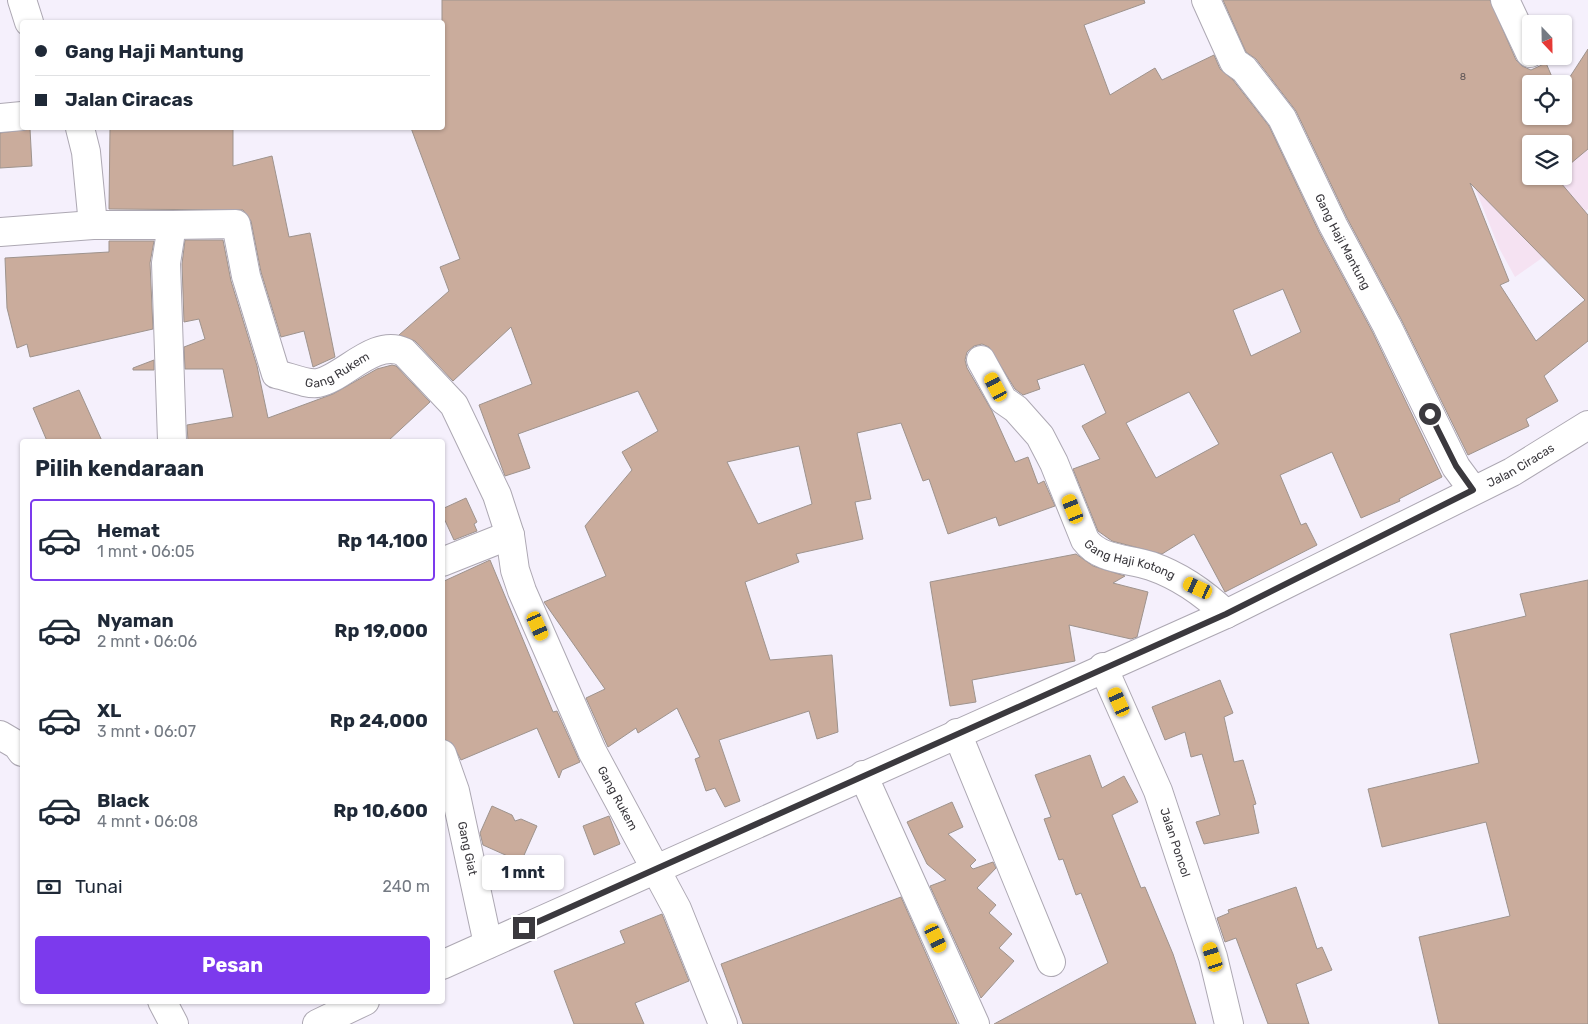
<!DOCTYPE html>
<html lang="id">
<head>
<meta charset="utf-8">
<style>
	:root { --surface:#fff; --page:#f2f2f3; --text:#1f2937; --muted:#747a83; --line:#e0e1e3; --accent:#7c3aed }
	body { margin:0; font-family:Rubik,sans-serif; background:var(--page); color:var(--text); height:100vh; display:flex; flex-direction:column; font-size:19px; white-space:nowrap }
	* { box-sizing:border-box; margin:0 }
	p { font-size:16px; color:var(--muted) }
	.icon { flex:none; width:28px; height:28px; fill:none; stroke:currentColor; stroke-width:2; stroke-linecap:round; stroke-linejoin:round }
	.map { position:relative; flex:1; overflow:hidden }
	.sheet { position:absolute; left:20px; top:439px; width:425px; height:565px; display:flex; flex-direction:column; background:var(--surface); border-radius:5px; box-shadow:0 1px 4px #0004 }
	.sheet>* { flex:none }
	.banner { position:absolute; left:20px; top:20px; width:425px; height:110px; border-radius:5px; box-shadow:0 1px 4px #0004; display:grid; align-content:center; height:110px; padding:0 15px; background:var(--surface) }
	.needle { width:32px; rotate:158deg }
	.tools { position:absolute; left:1522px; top:15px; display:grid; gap:10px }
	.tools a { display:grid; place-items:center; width:50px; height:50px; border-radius:5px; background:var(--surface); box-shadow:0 1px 4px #0004; font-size:25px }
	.end { position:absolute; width:22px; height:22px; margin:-11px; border:6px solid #3b393e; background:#fff; box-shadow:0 0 0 2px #fff }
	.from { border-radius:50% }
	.bubble { position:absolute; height:35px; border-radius:5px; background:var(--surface); box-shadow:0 1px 4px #0004; font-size:16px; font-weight:700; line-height:35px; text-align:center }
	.car { position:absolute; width:15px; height:30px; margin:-15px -8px; border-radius:6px; box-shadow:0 0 4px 1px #0007; background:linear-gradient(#f5c518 24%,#345 0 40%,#f5c518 0 76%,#345 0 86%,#f5c518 0) }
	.banner b { display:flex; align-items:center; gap:18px; height:48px; font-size:19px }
	.banner b+b { border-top:1px solid var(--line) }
	.banner i { width:12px; height:12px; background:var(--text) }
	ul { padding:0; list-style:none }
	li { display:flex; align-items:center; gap:15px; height:82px; margin:0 10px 8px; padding:0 5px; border:2px solid transparent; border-radius:5px }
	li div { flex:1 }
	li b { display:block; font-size:19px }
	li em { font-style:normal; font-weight:700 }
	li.on { border-color:var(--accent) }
	li>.icon { width:45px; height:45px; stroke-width:1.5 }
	h2 { padding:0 15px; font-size:22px; line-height:60px }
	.pay { display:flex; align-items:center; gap:12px; height:55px; padding:0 15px; font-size:19px }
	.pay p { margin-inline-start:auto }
	.action { display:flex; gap:10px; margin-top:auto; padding:10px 15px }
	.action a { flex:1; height:58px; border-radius:5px; background:var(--accent); color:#fff; font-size:20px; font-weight:700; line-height:58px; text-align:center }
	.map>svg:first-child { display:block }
</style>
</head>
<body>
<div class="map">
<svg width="1588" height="1024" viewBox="0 0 1588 1024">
	<rect width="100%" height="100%" fill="#f5f0fc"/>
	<path fill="#f5e2f2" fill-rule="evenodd" d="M1588 81V209L1568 225 1562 244 1515 277 1499 248 1462 155 1564 116V100ZM1531 144H1564V176H1531Z"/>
	<path fill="#caac9c" stroke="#9e938d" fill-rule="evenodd" d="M442 0H1144L1145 3 1084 25 1110 95 1155 68 1162 80 1214 55 1220 69 1233 80 1269 126 1319 232 1373 333 1442 477 1399 499 1400 501 1361 518 1332 452 1280 475 1301 525 1306 523 1317 545 1225 592 1194 534 1162 554 1112 541 1098 531 1073 469 1100 459 1082 426 1106 413 1084 364 1037 380 1040 389 1023 395 1015 389 989 347 982 344 974 346 967 352 965 360 967 368 992 411 1015 462 1028 457 1038 484 1044 481 1055 506 999 526 996 517 948 534 929 479 923 481 901 423 857 433 871 499 855 502 863 539 796 554 799 562 745 582 770 660 832 655 838 732 817 739 809 711 719 740 740 801 725 807 715 788 706 791 695 759 700 757 677 708 638 733 636 728 608 747 586 698 605 689 544 602 606 576 585 526 632 470 622 452 658 431 638 391 518 434 530 468 505 476 479 405 532 384 511 327 453 381 415 341 399 335 449 291 440 267 460 259 411 128H442ZM1283 289 1301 332 1251 356 1233 310ZM1189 392 1219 444 1156 478 1126 423ZM799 446 812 504 758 524 727 462Z
		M1223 0H1490L1516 60 1522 66 1531 70 1546 63 1555 84H1531V116H1564V86L1588 49V149L1564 169V144H1531V176H1555L1588 215V341L1544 376 1558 401 1526 419 1529 426 1468 455 1401 319 1347 218 1296 111 1256 59 1246 52ZM1470 183 1585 300 1536 341 1500 285 1509 281Z
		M110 128H233V166L272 156 289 237 310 233 335 357 313 367 304 331 281 337 261 272 251 221 243 210 109 209Z
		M30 129 32 166 0 168V133Z
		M185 240H223L231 281 257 366 268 418 333 394 377 369 392 365 396 366 430 402 388 441H188L187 425 233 417 223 369H185L184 347 205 339 199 319 184 322 182 264Z
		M109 241H154L150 263 153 329 30 357 27 344 17 348 7 308 5 258 109 252Z
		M154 360V370H133V368Z
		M79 390 102 441H47L33 408Z
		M466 498 477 522 474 524 477 531 454 540 442 514V509Z
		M1076 554 1093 566 1125 576 1113 583 1148 592 1137 637 1131 639 1069 625 1075 661 972 680 976 702 950 706 930 582Z
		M490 560 553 712 557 711 580 762 562 770 559 778 537 728 461 760 452 743 442 739V582Z
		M1588 580V1024H1439L1419 937 1510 916 1486 822 1382 847 1368 789 1479 763 1450 634 1526 616 1520 594Z
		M1220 680 1233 713 1224 717 1234 762 1243 760 1256 804 1253 805 1259 833 1204 844 1196 822 1220 815 1202 754 1191 757 1185 732 1165 740 1152 707Z
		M1090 755 1102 788 1124 776 1138 802 1112 815 1141 888 1145 887 1173 954 1196 1024H994L1108 963 1081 893 1076 895 1063 859 1059 860 1044 819 1051 817 1035 775Z
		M952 802 963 827 948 834 976 860 970 866 973 869 993 862 996 868 977 888 996 905 989 913 1012 934 999 948 1014 961 981 998 930 886 946 880 927 864 907 822Z
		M492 806 512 815 515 821 521 819 537 826 521 862 483 845 480 833Z
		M609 816 620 844 594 855 583 826Z
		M1296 887 1317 949 1322 947 1332 970 1296 984 1309 1024H1268L1236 938 1225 942 1217 918 1229 913 1228 910Z
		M901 897 957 1024H743L721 964Z
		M662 914 689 981 635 1003 644 1024H574L554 971 625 943 620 931Z"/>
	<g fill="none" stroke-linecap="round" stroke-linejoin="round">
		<defs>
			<g id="minor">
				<path d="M22 0 29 22"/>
				<path id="s1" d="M1206 0 1234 62 1244 69 1282 118 1333 225 1387 326 1456 467 1473 490"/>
				<path d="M1505 0 1530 53"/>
				<path d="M0 118 22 116"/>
				<path d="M80 128 86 152 93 225"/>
				<path id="s2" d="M172 225 236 224 246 276 276 374C287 376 307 385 318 383 344 378 374 338 404 352L454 405 497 495 510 535 515 570 522 591 592 751 677 909 723 1024"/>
				<path d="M0 232 93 225H172L166 263 172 441"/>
				<path id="s3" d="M981 360 1003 400 1016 409 1040 436 1054 463 1085 540C1101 561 1128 558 1151 566 1180 576 1204 593 1226 614"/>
				<path d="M442 562 510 535"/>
				<path id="s4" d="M1103 667 1158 791 1213 957 1229 1024"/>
				<path d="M957 733 1051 962"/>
				<path d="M0 735 17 745 22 752"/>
				<path id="s5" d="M442 754 455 791 488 944"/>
				<path d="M863 775 975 1024"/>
				<path id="s6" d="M442 965 1226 614 1512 472 1588 425"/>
				<path d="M162 1001 174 1024"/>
				<path d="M317 1024 365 1001"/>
			</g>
		</defs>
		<use href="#minor" stroke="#ada8b3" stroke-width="30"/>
		<use href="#minor" stroke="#fff" stroke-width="28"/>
	</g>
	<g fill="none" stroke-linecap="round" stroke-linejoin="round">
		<path stroke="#3b393e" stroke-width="6" d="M524 928 1226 614 1473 490 1456 466 1430 414"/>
	</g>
	<g text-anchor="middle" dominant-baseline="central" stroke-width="4.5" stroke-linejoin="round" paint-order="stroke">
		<g font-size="10" fill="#5f5656">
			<text x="1463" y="77">8</text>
		</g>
		<g font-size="12" fill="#3b393e" stroke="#fff">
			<text stroke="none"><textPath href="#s1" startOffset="280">Gang Haji Mantung</textPath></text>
			<text stroke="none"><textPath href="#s2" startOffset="285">Gang Rukem</textPath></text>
			<text stroke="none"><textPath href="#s6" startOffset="1189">Jalan Ciracas</textPath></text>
			<text stroke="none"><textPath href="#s3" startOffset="261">Gang Haji Kotong</textPath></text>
			<text stroke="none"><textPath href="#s2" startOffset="858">Gang Rukem</textPath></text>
			<text stroke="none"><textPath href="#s4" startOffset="190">Jalan Poncol</textPath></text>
			<text stroke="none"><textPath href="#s5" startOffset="98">Gang Giat</textPath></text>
		</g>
	</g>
</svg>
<div class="tools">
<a><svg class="needle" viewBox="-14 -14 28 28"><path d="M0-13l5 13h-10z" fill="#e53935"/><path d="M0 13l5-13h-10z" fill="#747a83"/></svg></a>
<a><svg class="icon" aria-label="locate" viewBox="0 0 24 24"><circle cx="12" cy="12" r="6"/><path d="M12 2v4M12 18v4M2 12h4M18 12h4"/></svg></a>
<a><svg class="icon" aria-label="layers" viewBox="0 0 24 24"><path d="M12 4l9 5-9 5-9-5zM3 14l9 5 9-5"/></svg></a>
</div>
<i class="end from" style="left:1430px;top:414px"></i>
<i class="end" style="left:524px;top:928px"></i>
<div class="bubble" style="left:482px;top:855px;width:82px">1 mnt</div>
<i class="car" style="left:996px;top:387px;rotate:332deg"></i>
<i class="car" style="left:1073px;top:509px;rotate:338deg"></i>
<i class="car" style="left:1198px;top:588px;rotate:295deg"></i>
<i class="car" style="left:538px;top:626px;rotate:156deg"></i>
<i class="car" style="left:1119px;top:702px;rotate:336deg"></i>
<i class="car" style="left:936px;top:938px;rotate:155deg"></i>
<i class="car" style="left:1213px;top:957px;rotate:342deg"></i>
<div class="banner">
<b><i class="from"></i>Gang Haji Mantung</b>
<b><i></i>Jalan Ciracas</b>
</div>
<section class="sheet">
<h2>Pilih kendaraan</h2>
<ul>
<li class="on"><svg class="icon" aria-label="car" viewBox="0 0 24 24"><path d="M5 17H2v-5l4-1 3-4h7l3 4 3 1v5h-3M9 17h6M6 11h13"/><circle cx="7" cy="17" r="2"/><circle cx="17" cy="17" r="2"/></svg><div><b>Hemat</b><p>1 mnt · 06:05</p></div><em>Rp 14,100</em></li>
<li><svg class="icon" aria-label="car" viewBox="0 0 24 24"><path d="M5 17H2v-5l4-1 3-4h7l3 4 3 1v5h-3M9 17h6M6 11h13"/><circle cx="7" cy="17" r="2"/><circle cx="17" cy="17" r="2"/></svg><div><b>Nyaman</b><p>2 mnt · 06:06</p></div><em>Rp 19,000</em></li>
<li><svg class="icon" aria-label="car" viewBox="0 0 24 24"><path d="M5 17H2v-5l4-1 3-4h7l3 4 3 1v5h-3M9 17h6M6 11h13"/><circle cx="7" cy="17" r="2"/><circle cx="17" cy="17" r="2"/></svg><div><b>XL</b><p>3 mnt · 06:07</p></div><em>Rp 24,000</em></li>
<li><svg class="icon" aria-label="car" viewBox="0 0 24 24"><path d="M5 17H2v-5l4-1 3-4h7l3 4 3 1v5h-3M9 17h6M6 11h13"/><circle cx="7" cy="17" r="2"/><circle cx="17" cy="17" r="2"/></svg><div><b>Black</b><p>4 mnt · 06:08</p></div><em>Rp 10,600</em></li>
</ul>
<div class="pay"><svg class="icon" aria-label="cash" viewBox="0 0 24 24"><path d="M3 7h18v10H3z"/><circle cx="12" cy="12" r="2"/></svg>Tunai<p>240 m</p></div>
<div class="action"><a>Pesan</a></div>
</section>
</div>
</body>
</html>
